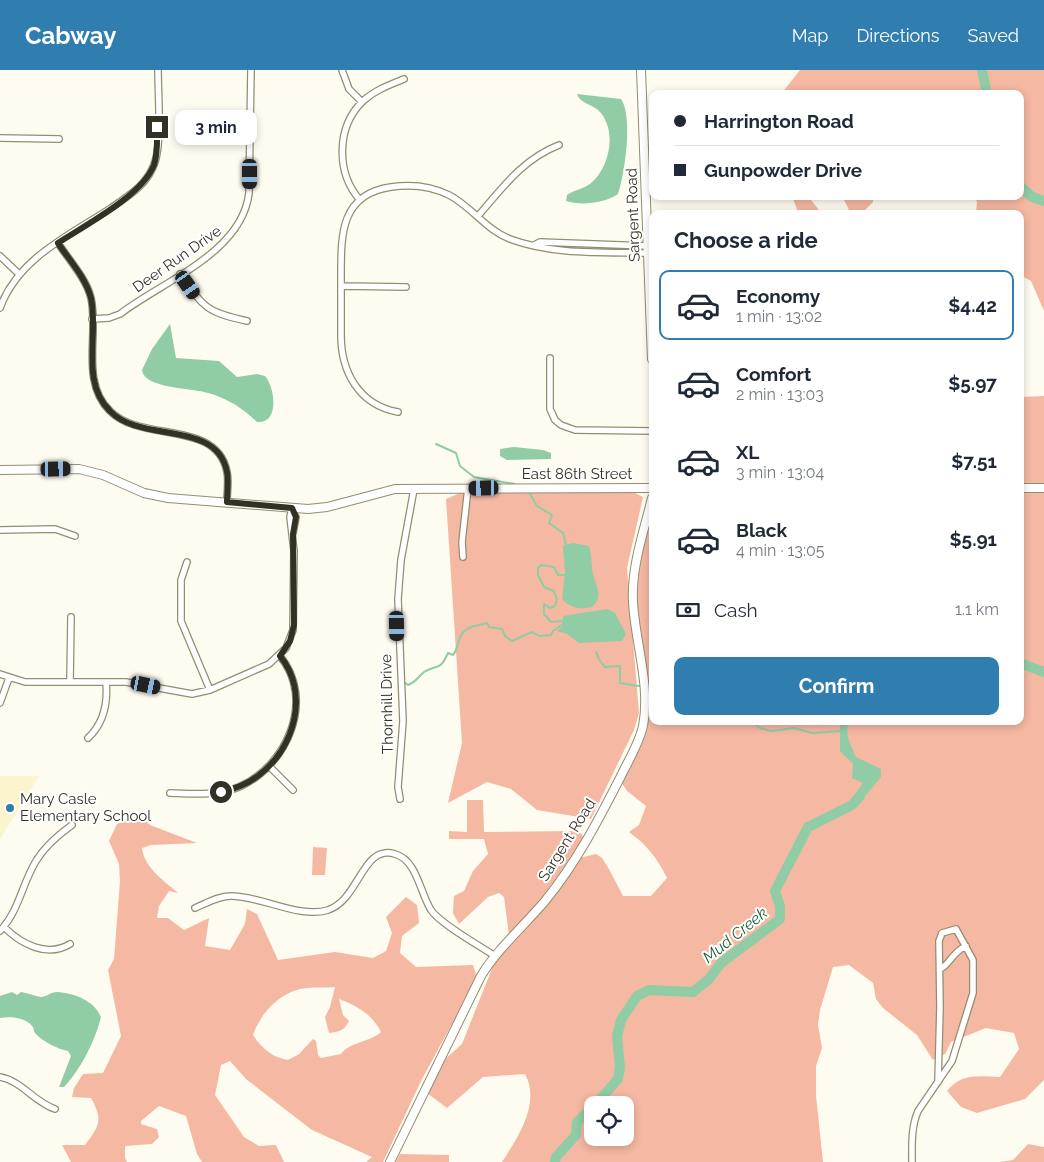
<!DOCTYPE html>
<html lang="en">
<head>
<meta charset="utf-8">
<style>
	:root { --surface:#fff; --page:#f2f2f3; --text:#1f2937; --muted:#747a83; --line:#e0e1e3; --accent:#307daf }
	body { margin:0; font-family:Raleway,sans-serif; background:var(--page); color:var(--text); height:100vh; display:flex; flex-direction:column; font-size:19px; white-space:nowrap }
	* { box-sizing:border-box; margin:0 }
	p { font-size:16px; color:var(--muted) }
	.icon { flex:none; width:28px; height:28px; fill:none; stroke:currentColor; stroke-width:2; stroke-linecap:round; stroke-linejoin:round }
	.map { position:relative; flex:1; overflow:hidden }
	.drawer { position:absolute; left:649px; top:140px; width:375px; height:515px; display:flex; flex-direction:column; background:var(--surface); border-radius:10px; box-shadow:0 2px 8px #0003 }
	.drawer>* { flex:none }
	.guide { position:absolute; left:649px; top:20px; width:375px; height:110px; border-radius:10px; box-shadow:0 2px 8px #0003; display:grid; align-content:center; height:110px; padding:0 25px; background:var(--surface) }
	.controls { position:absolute; left:584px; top:1026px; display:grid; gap:10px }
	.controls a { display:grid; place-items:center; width:50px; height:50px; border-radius:10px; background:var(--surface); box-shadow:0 2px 8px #0003; font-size:25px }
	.end { position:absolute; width:22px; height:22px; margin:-11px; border:6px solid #333125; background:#fff; box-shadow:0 0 0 2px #fff }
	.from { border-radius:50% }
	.bubble { position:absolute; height:35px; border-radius:10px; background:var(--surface); box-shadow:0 2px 8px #0003; font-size:16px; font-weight:700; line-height:35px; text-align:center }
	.car { position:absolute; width:15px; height:30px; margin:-15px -8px; border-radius:6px; box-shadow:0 0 4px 1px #0007; background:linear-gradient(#222 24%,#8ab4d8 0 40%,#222 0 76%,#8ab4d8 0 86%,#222 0) }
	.guide b { display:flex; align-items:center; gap:18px; height:48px; font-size:19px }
	.guide b+b { border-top:1px solid var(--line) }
	.guide i { width:12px; height:12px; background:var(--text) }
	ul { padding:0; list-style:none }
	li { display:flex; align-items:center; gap:15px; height:70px; margin:0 10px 8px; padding:0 15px; border:2px solid transparent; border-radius:10px }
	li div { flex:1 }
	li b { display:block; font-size:19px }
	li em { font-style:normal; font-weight:700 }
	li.selected { border-color:var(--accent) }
	li>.icon { width:45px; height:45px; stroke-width:1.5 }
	h2 { padding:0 25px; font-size:22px; line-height:60px }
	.pay { display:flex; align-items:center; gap:12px; height:55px; padding:0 25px; font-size:19px }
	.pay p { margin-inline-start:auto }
	.cta { display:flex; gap:10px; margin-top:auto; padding:10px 25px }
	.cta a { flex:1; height:58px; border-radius:10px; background:var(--accent); color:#fff; font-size:20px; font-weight:700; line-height:58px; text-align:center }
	header { display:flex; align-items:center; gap:30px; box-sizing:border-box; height:70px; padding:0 25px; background:var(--accent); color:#fff }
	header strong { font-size:24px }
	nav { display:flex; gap:28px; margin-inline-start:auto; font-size:18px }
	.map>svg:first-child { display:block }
</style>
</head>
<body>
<header>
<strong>Cabway</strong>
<nav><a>Map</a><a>Directions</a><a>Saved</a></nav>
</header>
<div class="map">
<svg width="1044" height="1092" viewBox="0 0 1044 1092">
	<rect width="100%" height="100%" fill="#fefcf0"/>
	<path fill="#fcf4cd" d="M0 706H39L0 769Z"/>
	<path fill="#f5b8a2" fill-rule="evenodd" d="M800 0H1044V241L1031 211 1020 205V144H976L977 131 967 126H1020V24H781Z
		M796 126H808L822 144H799L793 129Z
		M842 126H873V132L861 144H851Z
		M1044 326V414L1020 415V327Z
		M1020 421H1044V1010L1025 1029 977 1043 961 1037 947 1021C961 1003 978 1006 1000 1007L1019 979 1014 963 986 958 951 972 945 984 933 990 917 965 883 938 876 929 873 913 849 895 833 897 820 940 818 955 822 978 816 996V1026L823 1092H502C518 1067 541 1033 525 1004L483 1007 447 1038 427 1023 442 992 462 974 495 891 561 817 579 788 596 784 602 788 609 799 623 826H651L667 808C657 788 647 775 629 762L639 755 646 736 627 721 621 712 642 669 649 643 636 524V506L652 438V651H1020ZM592 1035H625V1068H592Z
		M460 423H635L643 427 627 498 639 643 634 660 591 749 537 740 511 719 487 712 448 733 462 673 446 429Z
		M467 730H483L484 762 574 761 582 764 583 768C561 803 537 836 509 866L504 827 499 823 488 827 459 854 453 843 454 826 464 821 473 801 488 784 484 769H449V761L467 762Z
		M140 745 150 755 197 773 151 775 142 778C144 797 163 810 178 823L169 821 159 836 157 848H168L184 860 209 848 205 876 230 880 245 854 247 839 257 844 278 890 335 882 373 888 386 881 392 863 386 847 406 827 417 835 419 853 402 866 400 883 416 897 473 895 477 908 422 1009 383 1092H366L372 1087 312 1060 246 1009 230 991 221 995 215 1025 244 1067 259 1076 276 1075 284 1092H202L197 1084 186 1046 159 1036 141 1051V1054L157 1059 159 1067 152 1074 125 1076V1088L127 1092H71L62 1075H85C100 1055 103 1050 91 1028L72 1027 74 1018 83 1004 103 1003 121 966 108 900 114 889 120 811 119 794 109 771 117 754ZM335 917 330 937 325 947 329 963C339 962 345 960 349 951L343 945 339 929C357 936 372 944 381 962 369 973 351 971 341 984L321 988 318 985 316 971 313 969 299 984 288 990C273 988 261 978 253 965 261 942 282 920 307 918 316 917 326 918 335 917Z
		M313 777 327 778 325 805H312Z
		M1028 1074 1044 1077V1092H1000L1013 1090Z
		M400 1084 449 1085V1092H396Z"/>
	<path fill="#90cca5" d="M577 24 621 29C633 46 625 104 618 124 605 133 581 136 566 131L567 125C574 120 584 119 591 113 610 97 618 59 598 40 591 34 580 33 577 24Z
		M170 254 176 288 219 291 237 307 257 304 265 306C275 317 280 354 257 352 244 339 227 328 208 323 194 318 144 319 142 300L152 279Z
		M514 377 543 380 551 383V389L507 390 500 386V379Z
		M573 473 589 476C592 485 591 495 593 504 596 516 604 527 592 537 580 540 570 538 562 529L565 503 563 476Z
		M608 539 615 543 626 564 622 571 579 573 567 564 557 561 562 557 563 546Z
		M840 651H849C844 664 851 675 856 687L881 699V707L854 739 850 731 863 713 852 708 853 694 840 681Z
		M12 922 17 925 21 922C27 923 35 926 41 927 46 927 51 922 57 922 73 923 94 930 101 947 95 971 81 999 64 1017H59L71 986 68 981C58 979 43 972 36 964 34 963 34 959 33 957 26 947 10 946 0 948V926Z"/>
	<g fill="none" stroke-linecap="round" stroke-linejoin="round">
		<path stroke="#90cca5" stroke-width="2" d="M436 374 456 383 460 396 474 407 515 414
			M529 422 537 436 552 445 549 453 563 463 566 475
			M564 551 551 552 544 544V534L550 538 555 536 557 530 554 521 544 517 538 505V498L541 495 554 497 558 505H567
			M596 582 600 591 605 597 620 596V613L639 616
			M404 612 408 615C416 612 418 607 424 602 438 594 440 601 448 583L453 585C457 580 457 576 459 570 463 556 476 556 487 553L489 557 502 559 505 566 512 571 532 562 539 566 551 565 553 561 563 554
			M648 620H652
			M751 651 760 658 771 661 794 658 812 663 841 661"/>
		<path stroke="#90cca5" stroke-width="10" d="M982 0 987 24
			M1020 116 1032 127 1044 131
			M1020 593 1044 602
			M595 1035 618 1009 620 997 617 966 621 950 637 926 649 920 693 922 709 909 721 893 780 849V836L775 821 808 757 852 735 860 726
			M555 1092 556 1087 576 1065 577 1052 592 1038"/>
		<defs>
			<path id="street" d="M342 0 349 19 362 32
				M0 68 59 69
				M360 130C336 103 336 57 363 31 375 20 389 15 404 9
				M478 146C502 118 523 89 559 75
				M58 173C69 190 86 208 91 228 99 264 80 312 110 341 141 373 217 349 227 402 229 411 227 422 227 432
				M534 175 540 172 648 176
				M0 186 19 204
				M180 204C204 238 206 242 247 251
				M341 216 406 217
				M0 238C18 188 70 165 111 138 130 125 148 114 155 92 162 69 158 25 158 0
				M92 249 109 248 120 244C163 211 242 183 249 123L251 0
				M550 288V339L555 350 561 355 575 360 652 361
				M398 342C359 335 341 302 341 265 341 245 341 224 341 204 341 164 341 124 391 117 411 114 431 116 449 125 472 137 486 160 510 169 553 185 602 182 648 183
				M292 442 296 447 293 463
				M0 460 55 459 75 466
				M463 487 462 472 468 418
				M187 492 181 510V551L210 620
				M0 604 25 612H126L192 624 210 620 269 594 286 578 293 560 294 481 290 447 292 438
				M70 612 71 547
				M0 633 9 608
				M88 668C104 653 108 633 106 612
				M269 696 293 720
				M170 723C194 724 217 726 239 717 287 696 316 630 280 586
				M400 729 398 717 403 651 398 529 401 490 414 419
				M195 838C207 833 218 826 231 826 262 826 299 849 328 840 360 829 362 774 395 784 417 790 420 823 431 840 439 853 480 876 495 886
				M4 857C21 874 47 888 70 874
				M0 861C19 841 22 814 36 791 45 776 58 765 72 755
				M940 899C950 895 951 883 966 876
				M0 1007C22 1011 34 1032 55 1039
				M912 1092C912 1075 911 1057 918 1041L952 991 973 923V890L956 859 942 863 939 871 940 937 938 1012"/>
			<path id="secondary" d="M641 0 652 289
				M0 400 79 399 103 405 144 423 168 428 308 439 327 437 395 419 652 418
				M1020 418H1044
				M390 1092 481 906C498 878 524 856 545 831 576 793 598 751 620 708 628 691 639 674 643 656 651 616 635 572 633 532 631 497 644 461 652 428"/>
		</defs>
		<use href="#street" stroke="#938d71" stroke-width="8"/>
		<use href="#secondary" stroke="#938d71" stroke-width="10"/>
		<use href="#street" stroke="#fff" stroke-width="5.5"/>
		<use href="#secondary" stroke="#fff" stroke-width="8"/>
	</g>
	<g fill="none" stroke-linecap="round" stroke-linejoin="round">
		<path stroke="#333125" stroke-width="6" d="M157 57C157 70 158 83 154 95 142 126 85 155 58 173 69 190 86 208 91 228 99 265 80 312 110 341 141 374 217 349 227 402 229 411 227 422 227 432L292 438 296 447 293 464 294 555 290 571 280 586C310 622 295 678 259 705 248 714 235 719 221 722"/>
	</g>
	<circle fill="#307daf" stroke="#fff" stroke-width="2" cx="10" cy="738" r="5"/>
	<g text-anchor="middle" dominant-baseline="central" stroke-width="4" stroke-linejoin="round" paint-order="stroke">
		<g font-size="15" fill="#333125" stroke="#fff">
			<text transform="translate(633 145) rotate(-92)">Sargent Road</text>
			<text transform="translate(177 189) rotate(-35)">Deer Run Drive</text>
			<text x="577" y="404">East 86th Street</text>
			<text transform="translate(387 634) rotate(-91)">Thornhill Drive</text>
			<text transform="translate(567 770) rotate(-58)">Sargent Road</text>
		</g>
		<g font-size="15" fill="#333125" stroke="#fff" text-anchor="start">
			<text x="20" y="729">Mary Casle<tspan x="20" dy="17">Elementary School</tspan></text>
		</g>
		<g font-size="16" font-style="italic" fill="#1f613c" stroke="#fff">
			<text transform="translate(735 865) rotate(-39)">Mud Creek</text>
		</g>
	</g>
</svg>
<div class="controls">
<a><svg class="icon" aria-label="locate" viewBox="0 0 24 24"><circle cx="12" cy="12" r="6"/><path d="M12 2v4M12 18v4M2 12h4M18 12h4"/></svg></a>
</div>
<i class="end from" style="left:221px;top:722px"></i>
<i class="end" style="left:157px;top:57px"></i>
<div class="bubble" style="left:175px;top:40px;width:82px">3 min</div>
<i class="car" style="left:250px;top:104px;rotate:180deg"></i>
<i class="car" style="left:188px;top:215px;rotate:145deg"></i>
<i class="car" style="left:56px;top:399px;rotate:89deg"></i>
<i class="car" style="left:484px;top:418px;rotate:269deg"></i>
<i class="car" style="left:397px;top:556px;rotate:179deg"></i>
<i class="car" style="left:146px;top:615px;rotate:102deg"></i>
<div class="guide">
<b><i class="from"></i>Harrington Road</b>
<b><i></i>Gunpowder Drive</b>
</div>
<section class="drawer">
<h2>Choose a ride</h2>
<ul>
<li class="selected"><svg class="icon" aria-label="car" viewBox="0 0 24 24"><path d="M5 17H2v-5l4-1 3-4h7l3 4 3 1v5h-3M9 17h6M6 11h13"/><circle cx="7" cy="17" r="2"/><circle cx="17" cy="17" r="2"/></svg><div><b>Economy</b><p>1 min · 13:02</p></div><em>$4.42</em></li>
<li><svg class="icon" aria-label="car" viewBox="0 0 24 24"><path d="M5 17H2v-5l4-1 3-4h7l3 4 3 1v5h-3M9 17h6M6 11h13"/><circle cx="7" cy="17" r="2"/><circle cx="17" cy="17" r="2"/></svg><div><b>Comfort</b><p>2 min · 13:03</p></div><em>$5.97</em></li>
<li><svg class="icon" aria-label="car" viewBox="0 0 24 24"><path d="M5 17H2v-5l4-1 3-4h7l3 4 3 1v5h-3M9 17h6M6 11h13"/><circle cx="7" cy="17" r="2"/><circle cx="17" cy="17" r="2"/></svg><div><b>XL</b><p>3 min · 13:04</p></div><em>$7.51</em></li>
<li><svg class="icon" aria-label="car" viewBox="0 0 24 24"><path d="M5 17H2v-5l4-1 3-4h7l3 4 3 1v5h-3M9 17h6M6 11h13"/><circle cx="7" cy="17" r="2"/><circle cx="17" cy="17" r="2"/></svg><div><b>Black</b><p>4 min · 13:05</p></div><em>$5.91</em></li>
</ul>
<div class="pay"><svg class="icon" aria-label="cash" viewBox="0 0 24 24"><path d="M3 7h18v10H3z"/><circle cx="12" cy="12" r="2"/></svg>Cash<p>1.1 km</p></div>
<div class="cta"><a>Confirm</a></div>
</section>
</div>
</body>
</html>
